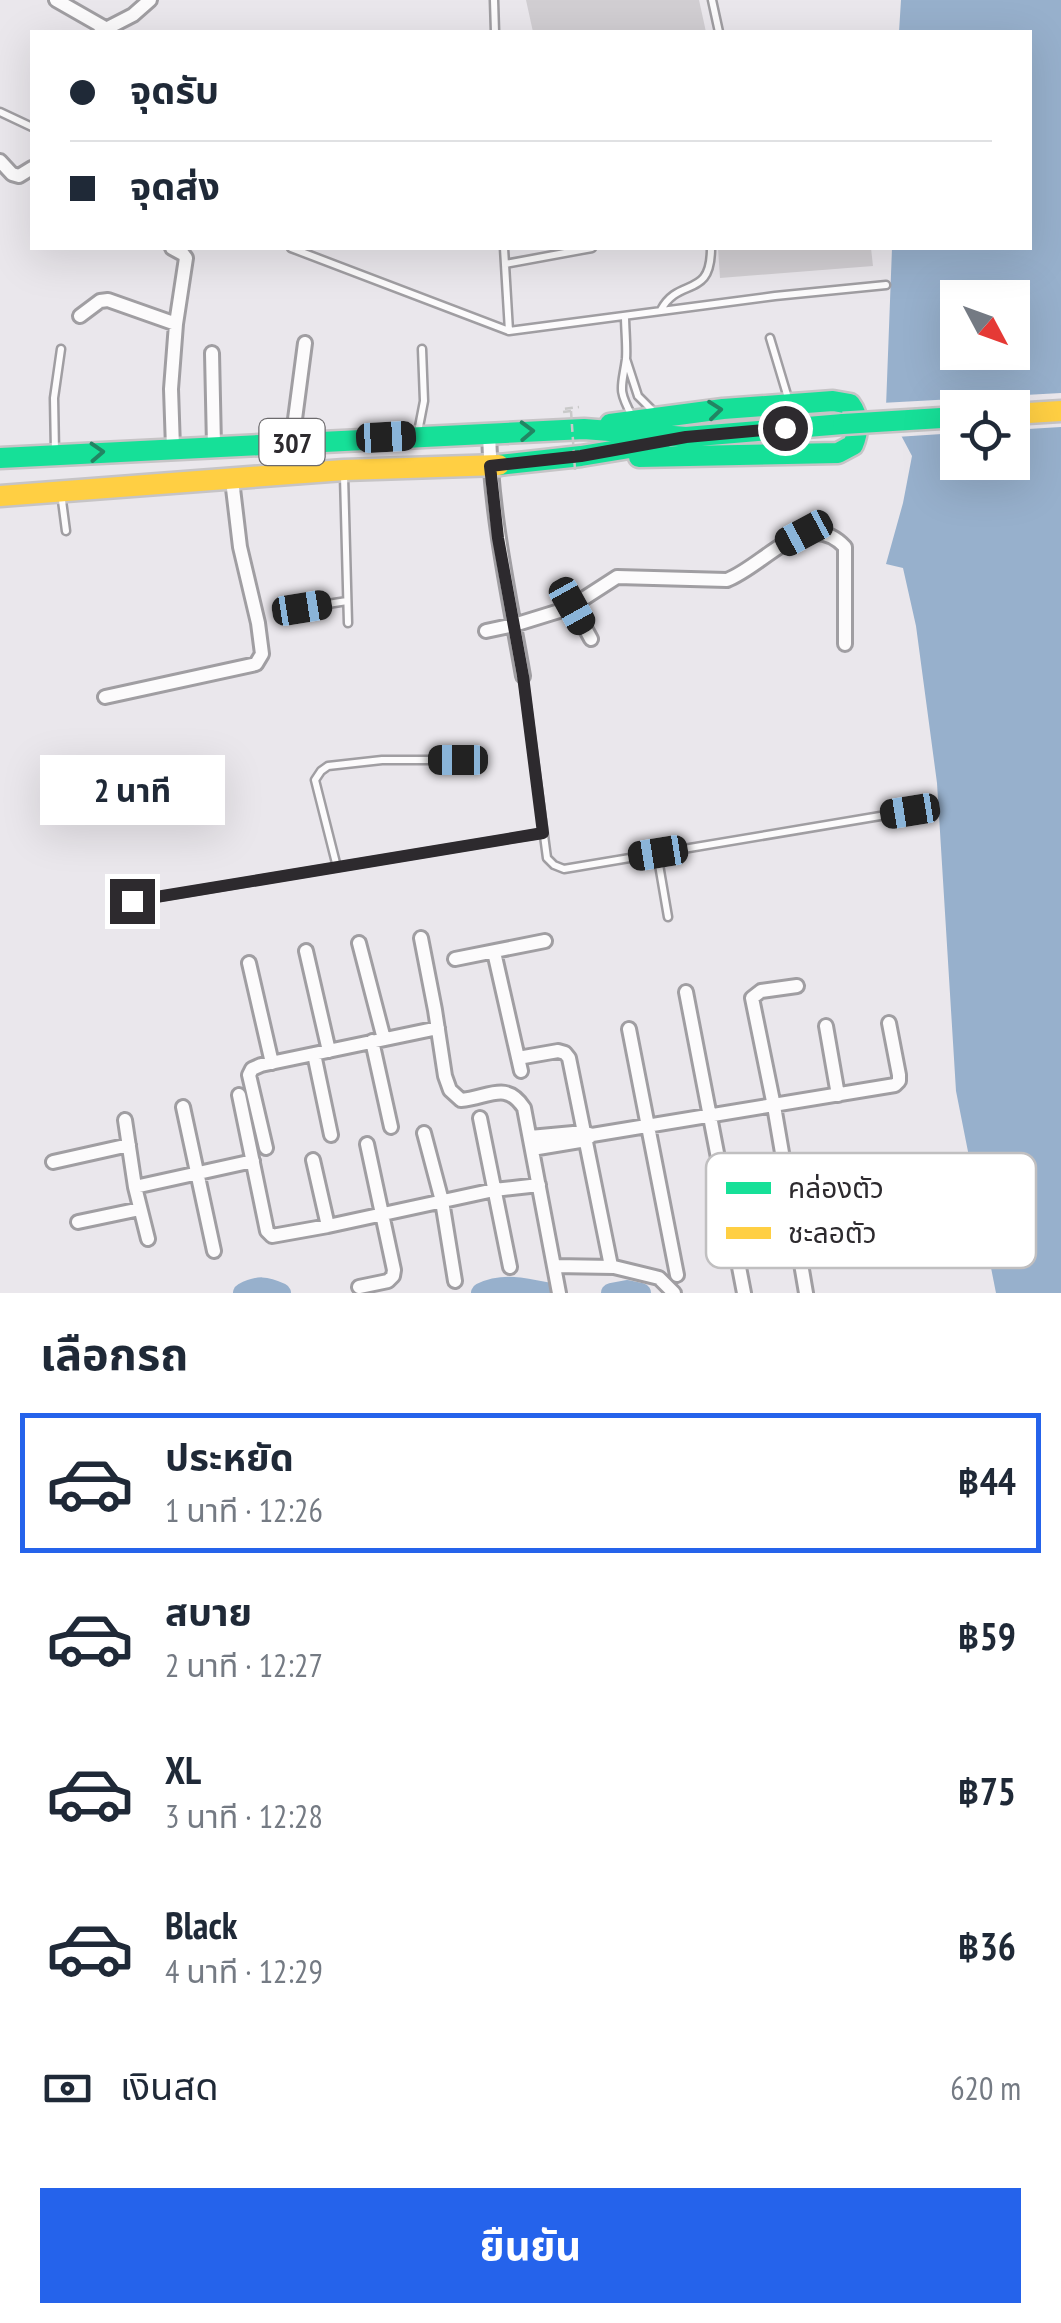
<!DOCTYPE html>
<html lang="th">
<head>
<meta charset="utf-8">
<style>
	:root { --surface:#fff; --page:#f2f2f3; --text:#1f2937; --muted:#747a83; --line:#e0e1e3; --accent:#2563eb }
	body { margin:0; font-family:"PT Sans Narrow","Noto Sans Thai",sans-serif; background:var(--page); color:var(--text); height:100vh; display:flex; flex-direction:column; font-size:38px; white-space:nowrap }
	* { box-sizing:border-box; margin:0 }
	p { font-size:32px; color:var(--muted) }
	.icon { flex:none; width:55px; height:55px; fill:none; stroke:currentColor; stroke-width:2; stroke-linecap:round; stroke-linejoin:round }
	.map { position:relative; height:1293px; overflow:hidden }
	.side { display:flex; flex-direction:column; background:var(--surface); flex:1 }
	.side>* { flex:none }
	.hud { position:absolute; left:30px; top:30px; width:1002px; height:220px; border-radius:0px; box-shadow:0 10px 40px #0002; display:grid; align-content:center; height:220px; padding:0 40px; background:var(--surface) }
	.needle { width:65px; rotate:131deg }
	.tools { position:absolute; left:940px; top:280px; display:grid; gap:20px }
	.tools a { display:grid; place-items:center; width:90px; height:90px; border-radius:0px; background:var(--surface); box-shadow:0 10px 40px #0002; font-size:50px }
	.end { position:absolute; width:45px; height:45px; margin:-22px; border:12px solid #2d2a2e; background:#fff; box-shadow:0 0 0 5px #fff }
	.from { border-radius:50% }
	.bubble { position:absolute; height:70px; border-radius:0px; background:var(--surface); box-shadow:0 10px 40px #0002; font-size:32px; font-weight:700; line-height:70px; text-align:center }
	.car { position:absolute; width:30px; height:60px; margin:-30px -15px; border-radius:12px; box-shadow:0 0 8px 2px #0007; background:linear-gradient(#222 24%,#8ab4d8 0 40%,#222 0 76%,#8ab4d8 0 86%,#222 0) }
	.hud b { display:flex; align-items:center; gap:35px; height:95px; font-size:38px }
	.hud b+b { border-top:2px solid var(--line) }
	.hud i { width:25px; height:25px; background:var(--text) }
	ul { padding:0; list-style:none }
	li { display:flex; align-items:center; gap:30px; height:140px; margin:0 20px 15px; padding:0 20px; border:5px solid transparent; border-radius:0px }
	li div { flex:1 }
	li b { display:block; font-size:38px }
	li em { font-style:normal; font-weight:700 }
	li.selected { border-color:var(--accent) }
	li>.icon { width:90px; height:90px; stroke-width:1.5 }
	h2 { padding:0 40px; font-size:45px; line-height:120px }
	.pay { display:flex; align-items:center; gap:25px; height:110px; padding:0 40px; font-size:38px }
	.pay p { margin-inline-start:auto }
	.action { display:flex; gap:20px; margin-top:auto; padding:20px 40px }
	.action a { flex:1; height:115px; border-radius:0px; background:var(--accent); color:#fff; font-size:40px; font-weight:700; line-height:115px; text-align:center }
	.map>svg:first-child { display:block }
</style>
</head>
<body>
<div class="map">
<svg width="1061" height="1293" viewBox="0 0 1061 1293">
	<rect width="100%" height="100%" fill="#eae7ec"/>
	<path fill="#97b0cc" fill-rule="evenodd" d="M901 0H1061V1293H996L956 1091 937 783 916 626 903 568 886 564 903 503 912 456 886 407 892 248H1030V32H899ZM958 298H1012V352H958ZM958 408H1012V462H958Z"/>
	<path fill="#eae7ec" d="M1061 393V427L1013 430 1012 408H958L957 433 896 437 881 409V403Z"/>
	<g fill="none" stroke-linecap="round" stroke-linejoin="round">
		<path stroke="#97b0cc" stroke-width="20" d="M243 1293C258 1285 266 1286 281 1293
			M481 1293C503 1282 527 1288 550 1293
			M611 1293 627 1290 641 1293"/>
	</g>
	<path fill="#d1ced2" d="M526 0H699L706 32H533Z
		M718 248H871L873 266 720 278Z"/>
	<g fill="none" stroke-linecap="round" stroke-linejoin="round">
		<defs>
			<path id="lane" d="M494 0 495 32
				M712 0 719 32
				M0 112 32 127
				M291 248 509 331 775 296 886 285
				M504 248 509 331
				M505 264 592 248
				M661 310C679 276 711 300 711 248
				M625 316C625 330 627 345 626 359 622 388 617 388 632 416
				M770 338 788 398
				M626 359 638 396 655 413
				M418 432 424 401 422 349
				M55 452 54 398 61 349
				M344 476 348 623
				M61 493 66 531
				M302 608 347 601
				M523 677 547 858 554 865 564 869 910 811
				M657 853 668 917
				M337 867 315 780 321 771 328 766 382 760H458
				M133 901 543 833"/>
			<path id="street" d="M56 0 105 28
				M100 32 133 15 150 0
				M0 161 12 174 19 176 32 168
				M172 248 183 254 186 258 176 324 171 389 173 448
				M80 316 100 301 108 300 176 324
				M212 353 214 446
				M489 432C491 515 509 595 523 676
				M292 442 305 343
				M573 606 591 639
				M486 631 514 625 569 608 617 577 727 580C764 566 807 506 845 547V644
				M105 697 256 664 262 654 258 623 240 547 232 480
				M421 938 435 1010 445 1076 450 1090 461 1100C488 1098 506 1080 524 1108L559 1293
				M359 943 384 1039
				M306 951 329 1051
				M494 952 521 1071
				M455 959 545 941
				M249 963 272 1063
				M797 986 761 991 752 998 774 1106 806 1293
				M686 992 744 1293
				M826 1026 838 1095
				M629 1029 677 1275
				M372 1041 391 1127
				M314 1054 331 1135
				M518 1058 558 1051 565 1053 569 1058 611 1266
				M239 1095 267 1231 272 1236 328 1226 494 1190 539 1185
				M183 1107 214 1251
				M480 1118 510 1267
				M125 1120 135 1187 148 1239
				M424 1133 442 1201 455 1281
				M530 1137 584 1132 592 1135
				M266 1148 249 1075 252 1069 261 1065 438 1028
				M532 1149 586 1140 592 1135 895 1085 899 1081V1075L889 1023
				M313 1160 328 1226
				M53 1162 129 1145
				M135 1187 253 1161
				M78 1222 140 1209
				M554 1266 614 1267 659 1278 674 1293
				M359 1287 388 1281 393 1276 394 1270 367 1144"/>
			<path id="fast" d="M610 424 723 409 833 401 850 404C859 416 859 431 853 445L838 453 639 457
				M0 458 584 429 686 437 843 424
				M499 465 581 456 660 443"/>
			<path id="slow" d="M1012 414 1061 411
				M0 496 344 470 499 465"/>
		</defs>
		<use href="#lane" stroke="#a09ea2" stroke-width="11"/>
		<use href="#street" stroke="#a09ea2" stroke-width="18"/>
		<use href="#fast" stroke="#c6c4c6" stroke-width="25"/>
		<use href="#slow" stroke="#c6c4c6" stroke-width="25"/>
		<path stroke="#c9c9c9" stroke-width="2.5" stroke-dasharray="8 5" stroke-linecap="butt" d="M571 411 563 412V409L579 407"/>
		<use href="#lane" stroke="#fcfbfc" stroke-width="6"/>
		<use href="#street" stroke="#fcfbfc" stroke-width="12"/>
		<use href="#fast" stroke="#16e098" stroke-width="20"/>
		<use href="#slow" stroke="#ffcf43" stroke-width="20"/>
		<defs>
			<path id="fast-bridge" d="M843 424 958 417"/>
		</defs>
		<use href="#fast-bridge" stroke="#c6c4c6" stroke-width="25" stroke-linecap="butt"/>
		<path stroke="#c9c9c9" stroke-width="2.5" stroke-dasharray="8 5" stroke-linecap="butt" d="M571 411 575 470"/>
		<use href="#fast-bridge" stroke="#16e098" stroke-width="20"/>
	</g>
	<defs><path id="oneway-chevron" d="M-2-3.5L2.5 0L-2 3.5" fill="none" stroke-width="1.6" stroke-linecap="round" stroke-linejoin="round" transform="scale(2.5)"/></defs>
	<g stroke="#228563">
		<use href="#oneway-chevron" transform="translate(715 410) rotate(-6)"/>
		<use href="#oneway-chevron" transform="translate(527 431) rotate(-2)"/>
		<use href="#oneway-chevron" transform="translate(97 452) rotate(-3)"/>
	</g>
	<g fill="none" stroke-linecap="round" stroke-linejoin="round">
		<path stroke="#2d2a2e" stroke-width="12" d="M132 901 543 833 523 676 498 538 490 466 581 456 686 437 785 428"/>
	</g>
	<g text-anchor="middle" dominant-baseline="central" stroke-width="9" stroke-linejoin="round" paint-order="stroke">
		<rect fill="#fff" stroke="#6c6a6d" stroke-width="2.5" x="259.5" y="419" width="65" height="46" rx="8"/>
		<g font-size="28" font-weight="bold" fill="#2d2a2e">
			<text x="292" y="442">307</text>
		</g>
	</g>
	<rect x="706" y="1153" width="330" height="115" rx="15" fill="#fff" stroke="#c0bfc0" stroke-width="2.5"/>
	<rect x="726" y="1182" width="45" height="12" fill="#16e098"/>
	<rect x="726" y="1227" width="45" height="12" fill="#ffcf43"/>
	<g font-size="28" fill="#2d2a2e">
		<text x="788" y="1198">คล่องตัว</text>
		<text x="788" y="1243">ชะลอตัว</text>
	</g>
</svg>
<div class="tools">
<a><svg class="needle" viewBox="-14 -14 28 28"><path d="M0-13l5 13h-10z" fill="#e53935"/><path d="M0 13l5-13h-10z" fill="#747a83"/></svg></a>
<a><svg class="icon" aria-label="locate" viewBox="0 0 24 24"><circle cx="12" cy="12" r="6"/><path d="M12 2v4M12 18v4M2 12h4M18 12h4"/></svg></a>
</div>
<i class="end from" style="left:785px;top:428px"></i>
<i class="end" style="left:132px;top:901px"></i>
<div class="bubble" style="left:40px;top:755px;width:185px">2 นาที</div>
<i class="car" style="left:386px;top:437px;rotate:87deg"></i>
<i class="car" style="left:804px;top:533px;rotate:242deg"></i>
<i class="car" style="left:572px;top:606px;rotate:151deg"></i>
<i class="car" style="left:302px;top:608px;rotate:81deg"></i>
<i class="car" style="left:458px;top:760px;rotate:270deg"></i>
<i class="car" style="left:910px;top:811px;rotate:261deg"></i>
<i class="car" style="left:658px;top:853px;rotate:261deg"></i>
<div class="hud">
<b><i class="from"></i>จุดรับ</b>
<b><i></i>จุดส่ง</b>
</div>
</div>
<section class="side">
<h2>เลือกรถ</h2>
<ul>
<li class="selected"><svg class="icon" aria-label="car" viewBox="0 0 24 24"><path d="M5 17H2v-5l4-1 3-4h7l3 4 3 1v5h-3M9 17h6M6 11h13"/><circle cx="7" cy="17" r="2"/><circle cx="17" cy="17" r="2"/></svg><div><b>ประหยัด</b><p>1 นาที · 12:26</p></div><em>฿44</em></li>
<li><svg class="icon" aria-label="car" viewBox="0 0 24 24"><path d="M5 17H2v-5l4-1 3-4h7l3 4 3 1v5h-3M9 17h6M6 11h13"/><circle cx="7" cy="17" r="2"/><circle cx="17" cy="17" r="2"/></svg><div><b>สบาย</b><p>2 นาที · 12:27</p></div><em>฿59</em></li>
<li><svg class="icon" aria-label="car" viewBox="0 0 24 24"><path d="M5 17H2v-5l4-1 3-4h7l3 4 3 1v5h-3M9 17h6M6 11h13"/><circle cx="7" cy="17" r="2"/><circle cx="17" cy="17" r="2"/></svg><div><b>XL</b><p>3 นาที · 12:28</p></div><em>฿75</em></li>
<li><svg class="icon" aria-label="car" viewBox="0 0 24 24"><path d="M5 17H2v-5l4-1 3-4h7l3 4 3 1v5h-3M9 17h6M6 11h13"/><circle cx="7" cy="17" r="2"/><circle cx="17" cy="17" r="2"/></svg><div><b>Black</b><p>4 นาที · 12:29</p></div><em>฿36</em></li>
</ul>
<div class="pay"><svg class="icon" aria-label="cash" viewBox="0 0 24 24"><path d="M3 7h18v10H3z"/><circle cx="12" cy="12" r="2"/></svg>เงินสด<p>620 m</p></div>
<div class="action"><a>ยืนยัน</a></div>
</section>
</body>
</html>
